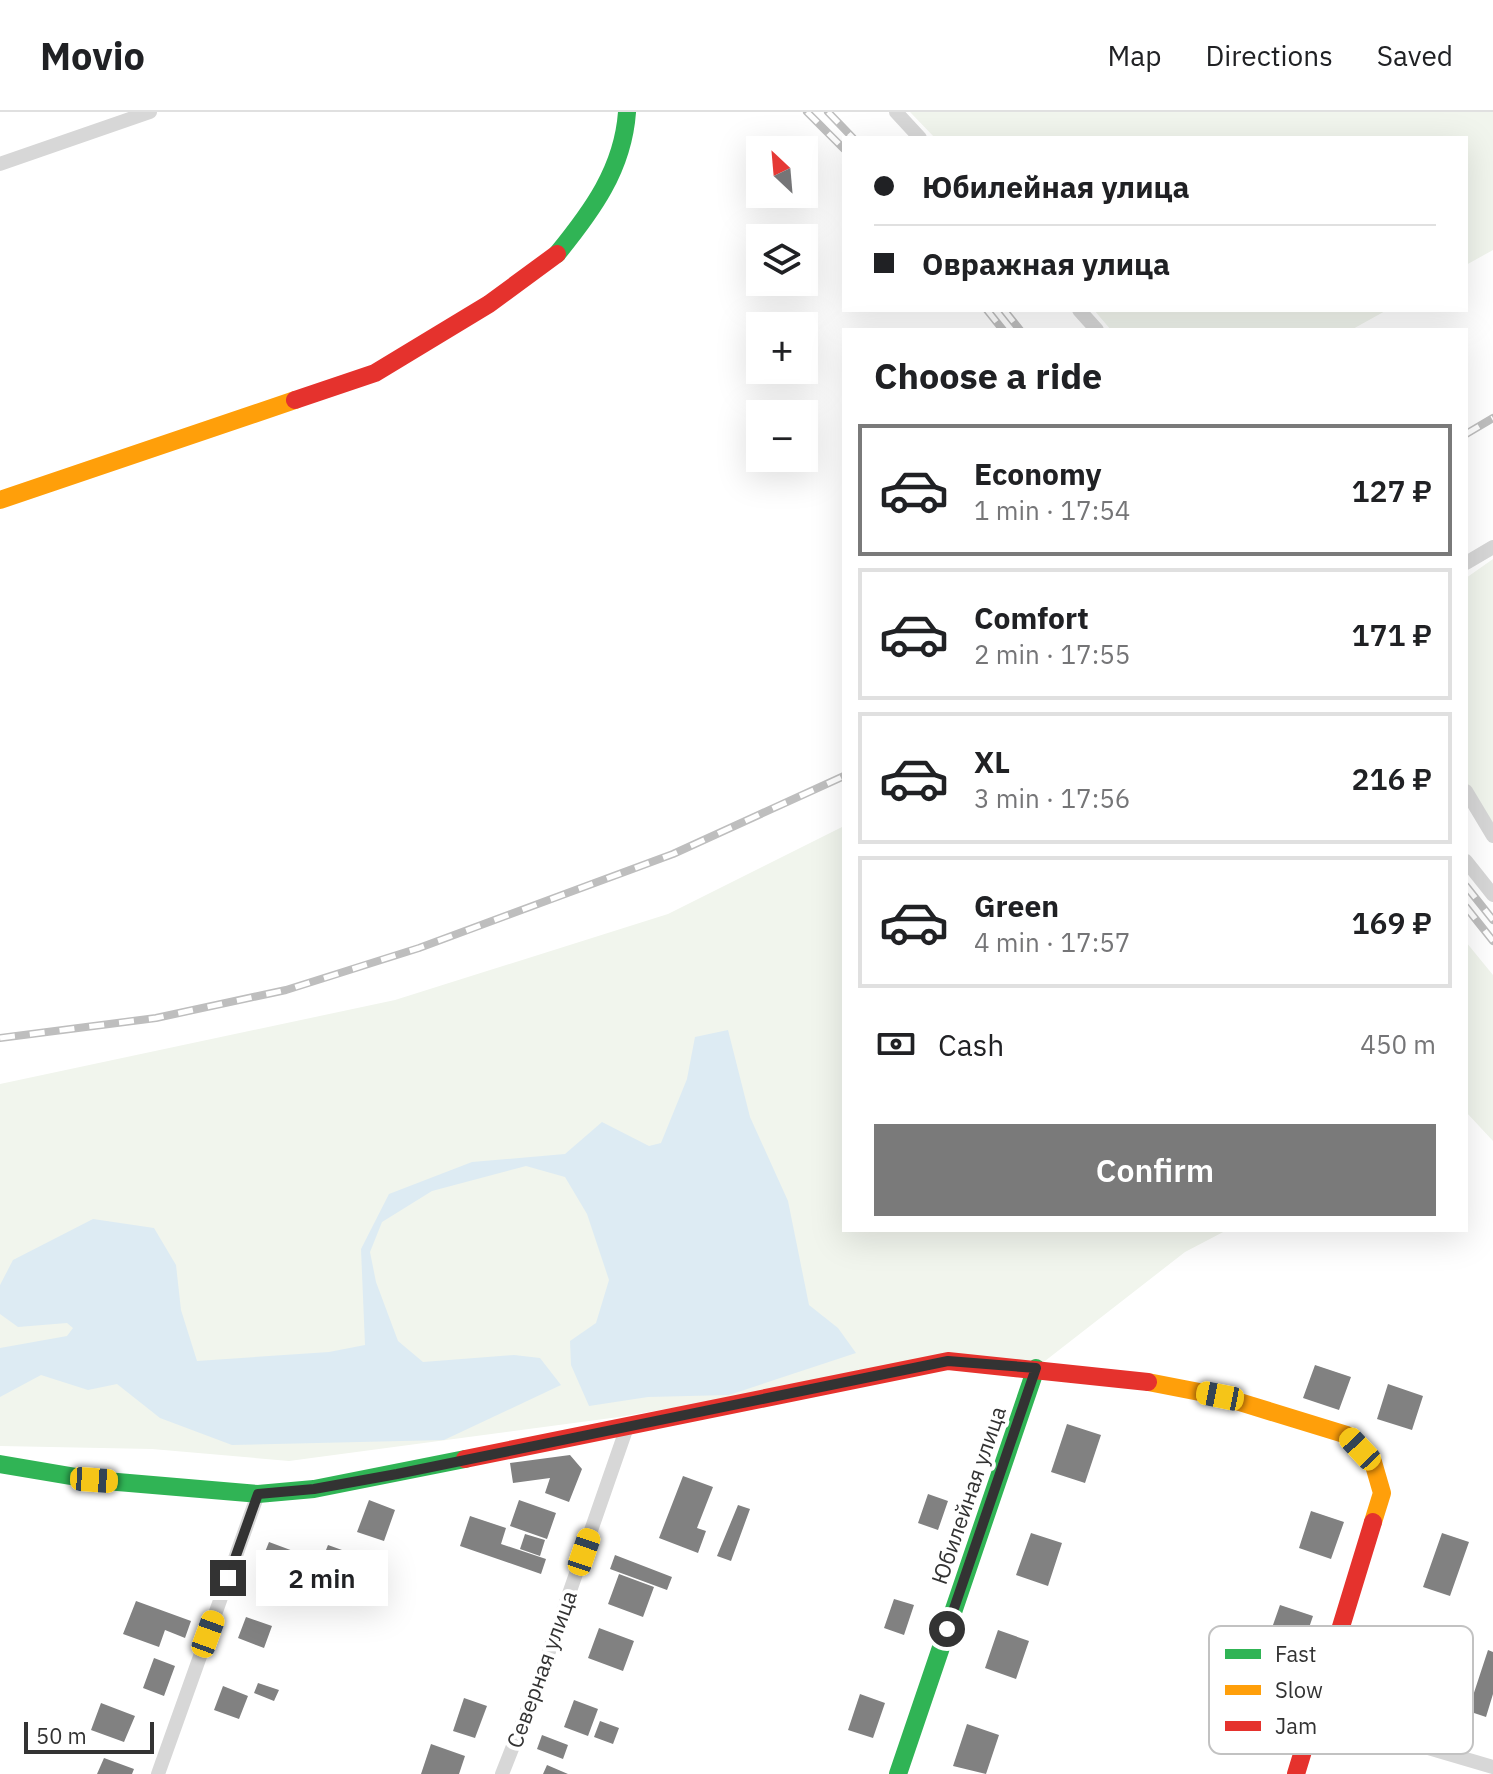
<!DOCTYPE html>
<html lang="en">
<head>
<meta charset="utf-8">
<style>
	:root { --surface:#fff; --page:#f6f6f6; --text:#202124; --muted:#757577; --line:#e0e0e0; --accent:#7a7a7a }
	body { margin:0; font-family:"IBM Plex Sans",sans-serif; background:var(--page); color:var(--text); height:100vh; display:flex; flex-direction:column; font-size:30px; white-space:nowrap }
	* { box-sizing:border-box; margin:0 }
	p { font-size:26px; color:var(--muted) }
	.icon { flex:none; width:44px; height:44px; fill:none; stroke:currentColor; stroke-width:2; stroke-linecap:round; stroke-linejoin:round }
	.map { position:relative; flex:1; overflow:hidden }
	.sheet { position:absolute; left:842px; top:216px; width:626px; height:904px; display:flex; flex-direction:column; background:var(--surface); border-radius:0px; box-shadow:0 8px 32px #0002 }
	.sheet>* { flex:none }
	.top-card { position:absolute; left:842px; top:24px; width:626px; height:176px; border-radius:0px; box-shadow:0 8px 32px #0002; display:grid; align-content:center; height:176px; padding:0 32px; background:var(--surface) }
	.needle { width:52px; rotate:334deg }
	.fabs { position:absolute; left:746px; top:24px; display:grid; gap:16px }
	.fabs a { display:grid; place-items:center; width:72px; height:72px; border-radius:0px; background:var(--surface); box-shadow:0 8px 32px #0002; font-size:40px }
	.scale { position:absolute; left:24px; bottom:20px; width:130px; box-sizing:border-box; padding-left:8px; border:4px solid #333; border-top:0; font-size:22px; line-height:28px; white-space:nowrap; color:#333; -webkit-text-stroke:6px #fff; paint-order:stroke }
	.end { position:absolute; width:36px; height:36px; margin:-18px; border:10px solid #333; background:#fff; box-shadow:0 0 0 4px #fff }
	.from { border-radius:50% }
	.bubble { position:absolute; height:56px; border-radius:0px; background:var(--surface); box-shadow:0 8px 32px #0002; font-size:26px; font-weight:600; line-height:56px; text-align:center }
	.car { position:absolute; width:24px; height:48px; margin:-24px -12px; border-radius:10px; box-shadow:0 0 6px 2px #0007; background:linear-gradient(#f5c518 24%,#345 0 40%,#f5c518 0 76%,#345 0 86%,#f5c518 0) }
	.top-card b { display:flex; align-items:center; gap:28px; height:76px; font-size:30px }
	.top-card b+b { border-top:2px solid var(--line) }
	.top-card i { width:20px; height:20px; background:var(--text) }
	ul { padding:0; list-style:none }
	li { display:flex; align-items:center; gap:24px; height:132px; margin:0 16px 12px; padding:0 16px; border:4px solid var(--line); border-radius:0px }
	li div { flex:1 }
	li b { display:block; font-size:30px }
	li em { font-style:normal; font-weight:600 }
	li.on { border-color:var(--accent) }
	li>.icon { width:72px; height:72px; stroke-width:1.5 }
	h2 { padding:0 32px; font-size:36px; line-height:96px }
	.pay { display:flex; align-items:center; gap:20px; height:88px; padding:0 32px; font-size:30px }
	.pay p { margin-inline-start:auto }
	.button { display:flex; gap:16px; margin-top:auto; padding:16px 32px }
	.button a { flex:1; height:92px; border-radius:0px; background:var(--accent); color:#fff; font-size:32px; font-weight:600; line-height:92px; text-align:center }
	header { display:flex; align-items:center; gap:48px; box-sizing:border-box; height:112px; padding:0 40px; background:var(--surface); border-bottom:2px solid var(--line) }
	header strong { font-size:38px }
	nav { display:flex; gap:44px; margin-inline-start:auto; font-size:28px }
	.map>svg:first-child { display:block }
</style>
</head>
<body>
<header>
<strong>Movio</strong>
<nav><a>Map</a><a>Directions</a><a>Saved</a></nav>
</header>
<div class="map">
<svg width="1493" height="1662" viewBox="0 0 1493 1662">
	<rect width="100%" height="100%" fill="#fff"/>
	<path fill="#f1f5ed" d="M910 0H1493V138L1466 153V26H935Z
		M1094 198H1387L1351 218H1111Z
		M1493 447V729L1466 685V466Z
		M844 714V1118H1227L1185 1140 1036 1256 948 1249 619 1305 289 1349 152 1337 0 1334V972L395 888 668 802Z
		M1466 830 1493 863V1029L1466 1000Z"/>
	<path fill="#ddebf3" d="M728 918 750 1005 788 1089 809 1193 838 1216 856 1241 729 1283 648 1285 589 1294 571 1253 570 1229 596 1211 609 1168 587 1102 565 1065 526 1054 432 1079 382 1110 370 1140 376 1170 398 1229 423 1250 514 1243 540 1246 561 1273 444 1328 232 1333 160 1306 117 1272 88 1278 41 1263 0 1285V1236L67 1224 73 1216 67 1211 18 1215 0 1202V1173L13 1148 93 1107 154 1116 176 1153 181 1198 197 1249 329 1240 365 1233 361 1137 389 1082 472 1050 565 1042 602 1010 649 1034 661 1031 687 967 695 925Z"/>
	<path fill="#818181" d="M1315 1253 1351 1265 1339 1298 1303 1286Z
		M1388 1272 1423 1284 1412 1318 1377 1307Z
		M1067 1312 1101 1323 1085 1371 1051 1360Z
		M570 1343 582 1357 569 1390 545 1381 550 1366 513 1371 510 1351Z
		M683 1364 713 1375 697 1416 706 1419 698 1441 659 1426Z
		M928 1382 948 1389 938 1418 918 1411Z
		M369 1388 395 1398 384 1429 357 1420Z
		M519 1388 556 1401 547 1427 510 1414Z
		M738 1393 750 1397 731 1449 717 1444Z
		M1311 1399 1344 1410 1331 1447 1299 1436Z
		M470 1404 506 1416 501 1432 546 1447 541 1462 460 1434Z
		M1031 1421 1062 1431 1048 1474 1016 1463Z
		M1442 1421 1469 1430 1450 1484 1423 1475Z
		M525 1422 545 1428 540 1444 520 1437Z
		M269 1430 304 1443 293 1470 275 1463 278 1455 261 1450Z
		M328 1433 342 1438 338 1449 324 1443Z
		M615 1443 672 1465 667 1478 610 1457Z
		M377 1452 388 1456 381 1472 371 1469Z
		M619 1462 654 1475 643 1505 608 1492Z
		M894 1487 914 1493 904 1523 884 1516Z
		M136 1489 191 1509 185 1526 165 1518 159 1535 123 1522Z
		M1280 1493 1313 1504 1300 1542 1267 1530Z
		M246 1505 272 1514 264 1536 238 1526Z
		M599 1516 634 1529 623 1559 588 1546Z
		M998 1518 1029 1529 1016 1567 985 1556Z
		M1488 1538 1493 1540V1582L1486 1605 1468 1599Z
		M154 1546 175 1554 164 1584 143 1576Z
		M258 1571 279 1578 274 1589 254 1581Z
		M223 1574 248 1584 239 1607 214 1598Z
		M860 1582 885 1591 873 1626 848 1618Z
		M464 1586 487 1594 475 1626 453 1619Z
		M574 1588 598 1597 588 1624 564 1615Z
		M101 1591 135 1604 124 1630 91 1618Z
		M600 1609 619 1616 613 1632 594 1625Z
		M967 1612 999 1623 986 1662 953 1654Z
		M542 1623 568 1633 563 1647 537 1637Z
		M431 1632 465 1644 459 1662H421Z
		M104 1646 134 1657 132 1662H97Z
		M547 1653 568 1662H543Z"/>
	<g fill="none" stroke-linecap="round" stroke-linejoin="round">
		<path stroke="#d7d7d7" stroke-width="14" d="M896 0 920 26
			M0 52 150 0
			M1079 198 1097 218
			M1466 451 1493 435
			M1466 679 1493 724
			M1466 749 1493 783
			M1316 1603 1493 1655
			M158 1662 258 1382
			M502 1662 538 1571 627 1315"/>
		<path stroke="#30b455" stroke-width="18" d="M557 142C592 99 623 57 627 0
			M0 1352 94 1368 258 1382 314 1377 465 1347
			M898 1662 1036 1256"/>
		<path stroke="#ff9f0a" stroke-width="18" d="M0 388 295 288
			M1148 1270 1220 1284 1347 1323 1373 1350 1382 1381 1373 1410"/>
		<path stroke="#e5322d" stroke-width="18" d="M295 288 375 261 489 192 557 142
			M465 1347 948 1249 1148 1270
			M1296 1662 1373 1410"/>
		<defs>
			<path id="rail" d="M807 0 844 37
				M828 0 853 26
				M987 198 1003 218
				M1004 198 1020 218
				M1466 322 1493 306
				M1466 774 1493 808
				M1466 795 1493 829
				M0 926 156 906 286 878 419 836 673 742 844 664"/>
		</defs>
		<use href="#rail" stroke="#bebebe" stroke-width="8"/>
		<use href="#rail" stroke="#fff" stroke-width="5" stroke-dasharray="15" stroke-linecap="butt"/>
	</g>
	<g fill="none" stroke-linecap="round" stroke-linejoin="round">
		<path stroke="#333" stroke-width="10" d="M228 1466 258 1382 314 1377 397 1362 948 1249 1036 1256 947 1517"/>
	</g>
	<g text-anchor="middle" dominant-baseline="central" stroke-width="8" stroke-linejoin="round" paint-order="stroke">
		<g font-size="22" fill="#333" stroke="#fff">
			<text transform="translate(968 1383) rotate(-71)">Юбилейная улица</text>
			<text transform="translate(541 1557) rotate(-70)">Северная улица</text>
		</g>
	</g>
	<rect x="1209" y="1514" width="264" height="128" rx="12" fill="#fff" stroke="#c2c2c2" stroke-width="2"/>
	<rect x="1225" y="1537" width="36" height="10" fill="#30b455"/>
	<rect x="1225" y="1573" width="36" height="10" fill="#ff9f0a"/>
	<rect x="1225" y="1609" width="36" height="10" fill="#e5322d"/>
	<g font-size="22" fill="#333">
		<text x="1275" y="1550">Fast</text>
		<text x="1275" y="1586">Slow</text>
		<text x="1275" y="1622">Jam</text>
	</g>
</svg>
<div class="fabs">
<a><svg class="needle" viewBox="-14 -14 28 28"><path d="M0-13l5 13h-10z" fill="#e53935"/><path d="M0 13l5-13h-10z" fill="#757577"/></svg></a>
<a><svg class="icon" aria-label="layers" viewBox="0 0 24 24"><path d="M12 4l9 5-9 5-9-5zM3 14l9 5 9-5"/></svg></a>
<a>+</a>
<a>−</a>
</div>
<div class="scale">50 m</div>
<i class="end from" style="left:947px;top:1517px"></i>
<i class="end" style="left:228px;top:1466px"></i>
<div class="bubble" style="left:256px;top:1438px;width:132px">2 min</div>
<i class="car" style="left:1220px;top:1284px;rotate:281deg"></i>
<i class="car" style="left:1360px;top:1337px;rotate:317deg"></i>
<i class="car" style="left:94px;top:1368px;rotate:94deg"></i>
<i class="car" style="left:584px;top:1440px;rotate:19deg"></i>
<i class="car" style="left:208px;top:1522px;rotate:20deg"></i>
<div class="top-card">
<b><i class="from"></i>Юбилейная улица</b>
<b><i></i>Овражная улица</b>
</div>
<section class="sheet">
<h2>Choose a ride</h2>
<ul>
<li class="on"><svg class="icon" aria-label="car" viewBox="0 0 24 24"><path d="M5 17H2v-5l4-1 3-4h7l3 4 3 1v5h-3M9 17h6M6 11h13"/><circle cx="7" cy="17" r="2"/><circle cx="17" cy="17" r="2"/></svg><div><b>Economy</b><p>1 min · 17:54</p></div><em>127 ₽</em></li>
<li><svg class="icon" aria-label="car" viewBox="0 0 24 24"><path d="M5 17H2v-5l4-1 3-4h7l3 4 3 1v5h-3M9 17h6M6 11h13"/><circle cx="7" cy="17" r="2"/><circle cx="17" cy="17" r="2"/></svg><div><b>Comfort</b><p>2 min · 17:55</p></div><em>171 ₽</em></li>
<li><svg class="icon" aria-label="car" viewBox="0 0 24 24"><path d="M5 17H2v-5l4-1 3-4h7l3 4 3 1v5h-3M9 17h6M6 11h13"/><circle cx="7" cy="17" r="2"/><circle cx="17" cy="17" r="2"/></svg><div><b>XL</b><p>3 min · 17:56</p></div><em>216 ₽</em></li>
<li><svg class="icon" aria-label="car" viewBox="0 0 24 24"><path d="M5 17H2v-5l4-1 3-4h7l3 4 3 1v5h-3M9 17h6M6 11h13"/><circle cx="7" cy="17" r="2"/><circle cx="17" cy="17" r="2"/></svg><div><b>Green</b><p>4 min · 17:57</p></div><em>169 ₽</em></li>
</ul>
<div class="pay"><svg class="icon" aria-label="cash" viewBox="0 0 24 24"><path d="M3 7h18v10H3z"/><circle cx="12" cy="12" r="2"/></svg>Cash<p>450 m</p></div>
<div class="button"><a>Confirm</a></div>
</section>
</div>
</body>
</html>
